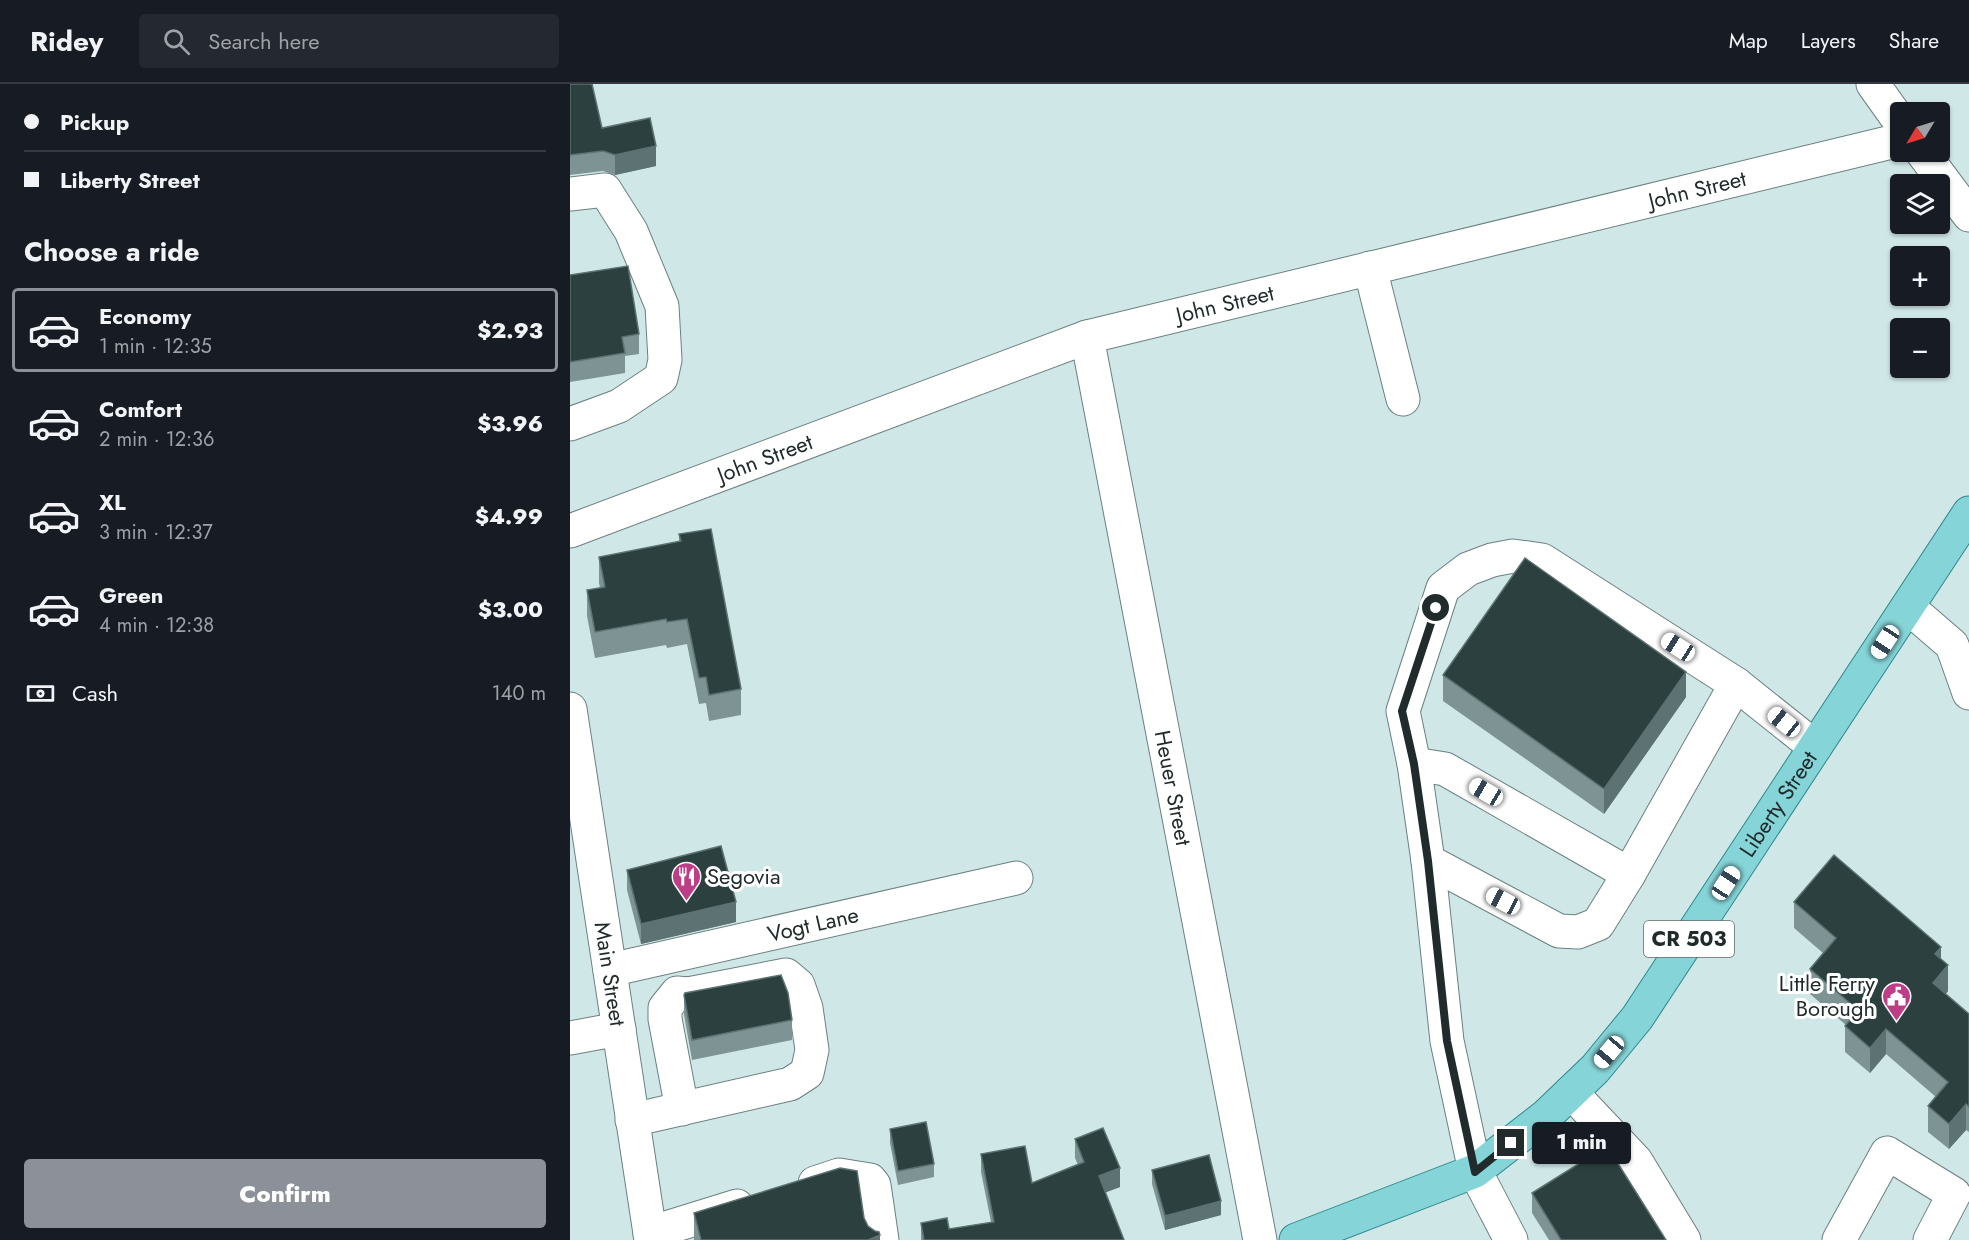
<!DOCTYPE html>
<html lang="en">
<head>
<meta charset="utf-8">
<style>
	:root { --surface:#171b24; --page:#242831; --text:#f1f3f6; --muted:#9ea1a6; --line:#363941; --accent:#8c9099 }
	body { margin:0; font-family:Jost,sans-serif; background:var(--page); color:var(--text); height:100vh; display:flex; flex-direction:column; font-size:22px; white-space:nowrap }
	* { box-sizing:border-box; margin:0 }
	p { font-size:20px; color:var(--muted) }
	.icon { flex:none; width:33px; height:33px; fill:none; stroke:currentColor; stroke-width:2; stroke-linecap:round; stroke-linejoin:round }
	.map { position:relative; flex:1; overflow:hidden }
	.details { display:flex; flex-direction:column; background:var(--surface); width:570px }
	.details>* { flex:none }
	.banner { display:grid; align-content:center; height:132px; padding:0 24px; background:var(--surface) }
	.needle { width:39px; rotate:232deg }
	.fabs { position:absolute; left:1320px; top:18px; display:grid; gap:12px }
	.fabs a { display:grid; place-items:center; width:60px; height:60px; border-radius:6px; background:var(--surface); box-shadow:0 2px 4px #0004; font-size:30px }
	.end { position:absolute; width:27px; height:27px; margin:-14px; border:8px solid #222b2b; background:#fff; box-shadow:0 0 0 3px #fff }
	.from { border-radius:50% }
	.bubble { position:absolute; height:42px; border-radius:6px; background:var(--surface); box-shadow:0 2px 4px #0004; font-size:20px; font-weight:800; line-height:42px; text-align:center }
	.car { position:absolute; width:18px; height:36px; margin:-18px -9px; border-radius:8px; box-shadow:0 0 4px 2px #0007; background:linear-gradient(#fff 24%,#345 0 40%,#fff 0 76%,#345 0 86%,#fff 0) }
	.banner b { display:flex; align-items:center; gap:21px; height:57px; font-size:22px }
	.banner b+b { border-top:2px solid var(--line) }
	.banner i { width:15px; height:15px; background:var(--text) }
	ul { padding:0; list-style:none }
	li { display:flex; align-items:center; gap:18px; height:84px; margin:0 12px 9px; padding:0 12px; border:3px solid transparent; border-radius:6px }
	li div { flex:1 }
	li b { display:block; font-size:22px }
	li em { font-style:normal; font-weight:800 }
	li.current { border-color:var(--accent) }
	li>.icon { width:54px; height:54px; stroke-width:1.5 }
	h2 { padding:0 24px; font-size:27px; line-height:72px }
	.pay { display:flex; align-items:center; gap:15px; height:66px; padding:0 24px; font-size:22px }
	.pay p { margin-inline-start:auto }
	.cta { display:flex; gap:12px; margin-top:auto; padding:12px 24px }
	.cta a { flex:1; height:69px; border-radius:6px; background:var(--accent); color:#fff; font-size:24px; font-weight:800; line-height:69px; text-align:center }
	header { display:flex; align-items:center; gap:36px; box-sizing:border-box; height:84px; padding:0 30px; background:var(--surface); border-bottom:2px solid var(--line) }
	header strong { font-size:28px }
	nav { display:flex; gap:33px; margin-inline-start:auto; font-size:21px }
	.search { width:420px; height:54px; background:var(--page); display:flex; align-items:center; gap:15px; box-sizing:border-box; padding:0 21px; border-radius:6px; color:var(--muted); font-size:22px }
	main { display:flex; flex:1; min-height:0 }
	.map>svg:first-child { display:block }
</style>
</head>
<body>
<header>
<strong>Ridey</strong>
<div class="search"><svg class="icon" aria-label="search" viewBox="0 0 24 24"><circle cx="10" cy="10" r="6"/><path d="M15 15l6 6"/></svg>Search here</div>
<nav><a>Map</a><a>Layers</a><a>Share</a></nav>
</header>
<main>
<section class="details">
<div class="banner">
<b><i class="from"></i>Pickup</b>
<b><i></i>Liberty Street</b>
</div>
<h2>Choose a ride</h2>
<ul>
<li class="current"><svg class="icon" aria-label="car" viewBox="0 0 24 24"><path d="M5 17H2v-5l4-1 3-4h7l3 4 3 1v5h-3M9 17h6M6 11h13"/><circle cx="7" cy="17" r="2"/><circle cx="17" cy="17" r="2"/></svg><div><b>Economy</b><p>1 min · 12:35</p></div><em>$2.93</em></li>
<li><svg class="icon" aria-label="car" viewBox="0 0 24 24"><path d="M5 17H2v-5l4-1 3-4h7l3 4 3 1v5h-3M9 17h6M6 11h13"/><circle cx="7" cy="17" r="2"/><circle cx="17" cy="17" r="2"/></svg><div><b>Comfort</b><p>2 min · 12:36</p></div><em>$3.96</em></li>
<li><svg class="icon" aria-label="car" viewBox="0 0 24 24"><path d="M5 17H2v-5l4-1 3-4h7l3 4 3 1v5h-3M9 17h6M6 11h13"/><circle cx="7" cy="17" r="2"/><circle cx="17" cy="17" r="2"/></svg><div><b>XL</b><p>3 min · 12:37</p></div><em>$4.99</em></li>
<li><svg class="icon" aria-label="car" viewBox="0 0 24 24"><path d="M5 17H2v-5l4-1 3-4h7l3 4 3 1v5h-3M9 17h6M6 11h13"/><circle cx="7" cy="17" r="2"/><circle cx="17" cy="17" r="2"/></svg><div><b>Green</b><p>4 min · 12:38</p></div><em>$3.00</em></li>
</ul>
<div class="pay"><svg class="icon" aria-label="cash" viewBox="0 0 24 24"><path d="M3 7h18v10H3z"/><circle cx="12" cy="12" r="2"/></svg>Cash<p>140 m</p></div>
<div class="cta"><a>Confirm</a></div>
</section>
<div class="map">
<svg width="1399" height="1156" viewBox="0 0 1399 1156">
	<rect width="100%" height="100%" fill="#d0e7e8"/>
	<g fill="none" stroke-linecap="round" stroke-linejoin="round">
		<defs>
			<g id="minor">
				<path d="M1303 0 1330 38"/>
				<path d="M1352 68 1399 131"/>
				<path d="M0 110 35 106 61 147 92 222 95 276 91 294 49 322 0 340"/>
				<path d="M800 184 833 315"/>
				<path id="s1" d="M517 253 690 1156"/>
				<path id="s2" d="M0 447 517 253 1330 56"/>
				<path d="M1338 523 1382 561 1399 609"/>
				<path id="s3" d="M0 625 81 1156"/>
				<path d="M844 680 875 685 1059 790"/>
				<path d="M858 777 989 847 1008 848 1028 840 1059 790 1166 600"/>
				<path id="s4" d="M40 886 446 794"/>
				<path d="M0 954 49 945"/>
				<path d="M1001 1008 1066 1077 1114 1156"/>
				<path d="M62 1036 220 1000 237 989 242 966 236 924 228 901 216 891 118 910 107 909 95 924V935L112 1025"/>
				<path d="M245 1099 269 1091 300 1096 304 1101 312 1156"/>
				<path d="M80 1149 167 1122"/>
				<path d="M941 1156 905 1087 877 957 858 777 844 680 833 627 873 504 898 485 922 476 943 472 972 476 1166 600 1245 663"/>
				<path d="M1269 1156 1317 1069 1384 1110 1360 1156"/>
			</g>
			<g id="major">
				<path id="s5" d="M726 1156 905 1087 977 1031 1025 985 1067 934 1399 429"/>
			</g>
		</defs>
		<use href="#minor" stroke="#6b8081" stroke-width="35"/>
		<use href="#major" stroke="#2e878a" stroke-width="35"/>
		<use href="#minor" stroke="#fff" stroke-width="33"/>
		<use href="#major" stroke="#85d4d7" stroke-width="33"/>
	</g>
	<path fill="#7e9494" d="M0 0 32 44 86 82 45 91 33 87 0 91Z
		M0 191 69 250V270L55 272V289L0 298Z
		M109 450 171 605V631L139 637 136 619 129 620 117 560 97 564 96 561 25 574 17 532V506L30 504 29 499V473L109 458Z
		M873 591 1116 613 1034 730 873 617Z
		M57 786 166 838 71 860 57 806Z
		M1224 818 1371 875 1378 907 1376 910 1399 930V1048L1396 1046 1379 1065 1358 1048V1022L1366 1013 1316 970 1300 989 1275 968V942L1276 941 1240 910V885L1253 869 1224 844Z
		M114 911 222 936V956L122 976 114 931Z
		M320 1045 364 1080V1093L328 1101 320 1059Z
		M505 1055 550 1103 535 1108 554 1156H351V1139L379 1145 421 1138 411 1088V1070L462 1099 508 1081 505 1074Z
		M582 1086 651 1131 595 1146 582 1100Z
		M962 1109 1096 1156H979L962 1129Z
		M124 1129 294 1134 298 1142 310 1156H124Z"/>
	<path fill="#5d7272" d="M86 62V82L45 91V71Z
		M1116 588V613L1034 730V705Z
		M166 818V838L71 860V840Z
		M1371 863V888L1365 870Z
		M1378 881V907L1363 925V899Z
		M1316 945V970L1300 989V964Z
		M1396 1020V1046L1379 1065V1040Z
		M550 1084V1103L529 1111V1092Z
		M651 1117V1131L595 1146V1132Z
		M310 1151V1156H298Z"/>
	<path fill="#2c4040" stroke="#5d7272" stroke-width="1.5" d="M0 0H22L32 44 80 34 86 62 45 71 33 67 0 71Z
		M58 182 69 250 52 253 55 269 0 278V191Z
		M141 445 171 605 139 611 136 593 129 594 117 535 97 538 96 535 25 548 17 506 35 503 29 473 111 457 109 450Z
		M955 474 1116 588 1034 705 873 591Z
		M151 762 166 818 71 840 57 786Z
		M1264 771 1371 863 1365 870 1378 881 1363 899 1399 930V1023L1396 1020 1379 1040 1358 1022 1378 998 1316 945 1300 964 1275 942 1288 926 1240 885 1266 854 1224 818Z
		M211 891 218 909 222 936 122 956 114 911 115 909Z
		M356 1038 364 1080 328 1087 320 1045Z
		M533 1044 550 1084 529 1092 554 1156H354L351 1139 377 1134 379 1145 424 1138 411 1070 455 1062 462 1099 514 1078 505 1055Z
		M1037 1062 1096 1156H991L962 1109Z
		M639 1071 651 1117 595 1132 582 1086Z
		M270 1084 287 1087 294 1134 298 1142 305 1147 309 1148 310 1151 298 1156H131L124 1129Z"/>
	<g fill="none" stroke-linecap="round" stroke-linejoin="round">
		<path stroke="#222b2b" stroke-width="8" d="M866 524 832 627 844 680 858 777 877 957 905 1088 941 1059"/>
	</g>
	<defs>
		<symbol id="restaurant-pin" viewBox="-11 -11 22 30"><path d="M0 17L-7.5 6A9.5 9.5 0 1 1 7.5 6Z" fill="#be3d87" stroke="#fff"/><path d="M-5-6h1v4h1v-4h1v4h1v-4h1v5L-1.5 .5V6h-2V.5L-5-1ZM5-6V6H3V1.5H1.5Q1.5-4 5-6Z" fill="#fff"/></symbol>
		<symbol id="civic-pin" viewBox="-11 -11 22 30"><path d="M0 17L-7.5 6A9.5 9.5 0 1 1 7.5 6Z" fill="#be3d87" stroke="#fff"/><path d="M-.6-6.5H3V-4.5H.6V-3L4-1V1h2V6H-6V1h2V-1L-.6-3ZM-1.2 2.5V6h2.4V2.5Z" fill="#fff"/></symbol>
	</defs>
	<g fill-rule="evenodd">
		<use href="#restaurant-pin" x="100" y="776" width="33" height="45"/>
		<use href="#civic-pin" x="1310" y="896" width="33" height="45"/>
	</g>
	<g text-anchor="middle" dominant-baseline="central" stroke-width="6" stroke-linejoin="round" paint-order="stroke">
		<rect fill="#fff" stroke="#646b6b" stroke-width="1.5" x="1074" y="837" width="90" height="36" rx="4.5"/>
		<g font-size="21" font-weight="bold" fill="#222b2b">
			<text x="1119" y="855">CR 503</text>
		</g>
		<g font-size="22" fill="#222b2b" stroke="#fff">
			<text stroke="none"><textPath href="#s2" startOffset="1180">John Street</textPath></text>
			<text stroke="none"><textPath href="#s2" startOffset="694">John Street</textPath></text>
			<text stroke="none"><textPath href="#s2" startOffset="208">John Street</textPath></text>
			<text stroke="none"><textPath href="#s1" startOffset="459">Heuer Street</textPath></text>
			<text stroke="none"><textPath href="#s5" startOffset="672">Liberty Street</textPath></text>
			<text stroke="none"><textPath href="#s4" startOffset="208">Vogt Lane</textPath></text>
			<text stroke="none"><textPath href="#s3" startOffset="268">Main Street</textPath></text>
		</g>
		<g font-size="22" fill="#222b2b" stroke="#fff" text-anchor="start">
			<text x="137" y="792">Segovia</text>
			<text x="1305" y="899" text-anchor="end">Little Ferry<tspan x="1305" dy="25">Borough</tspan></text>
		</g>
	</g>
</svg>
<div class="fabs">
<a><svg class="needle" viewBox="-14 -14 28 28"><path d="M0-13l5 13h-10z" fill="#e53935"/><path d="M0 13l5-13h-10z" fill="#9ea1a6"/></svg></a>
<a><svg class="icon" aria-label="layers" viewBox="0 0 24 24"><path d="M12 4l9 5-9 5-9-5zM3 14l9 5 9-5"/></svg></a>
<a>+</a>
<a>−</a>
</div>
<i class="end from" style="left:866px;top:524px"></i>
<i class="end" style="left:941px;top:1059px"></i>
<div class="bubble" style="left:962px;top:1038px;width:99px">1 min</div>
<i class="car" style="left:1315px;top:558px;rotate:213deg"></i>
<i class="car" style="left:1108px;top:563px;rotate:302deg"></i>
<i class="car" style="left:1214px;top:638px;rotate:309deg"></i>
<i class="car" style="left:916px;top:708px;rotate:300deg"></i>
<i class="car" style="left:1156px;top:799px;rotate:33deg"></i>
<i class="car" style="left:933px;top:817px;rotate:298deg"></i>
<i class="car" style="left:1039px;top:968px;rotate:220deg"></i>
</div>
</main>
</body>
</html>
